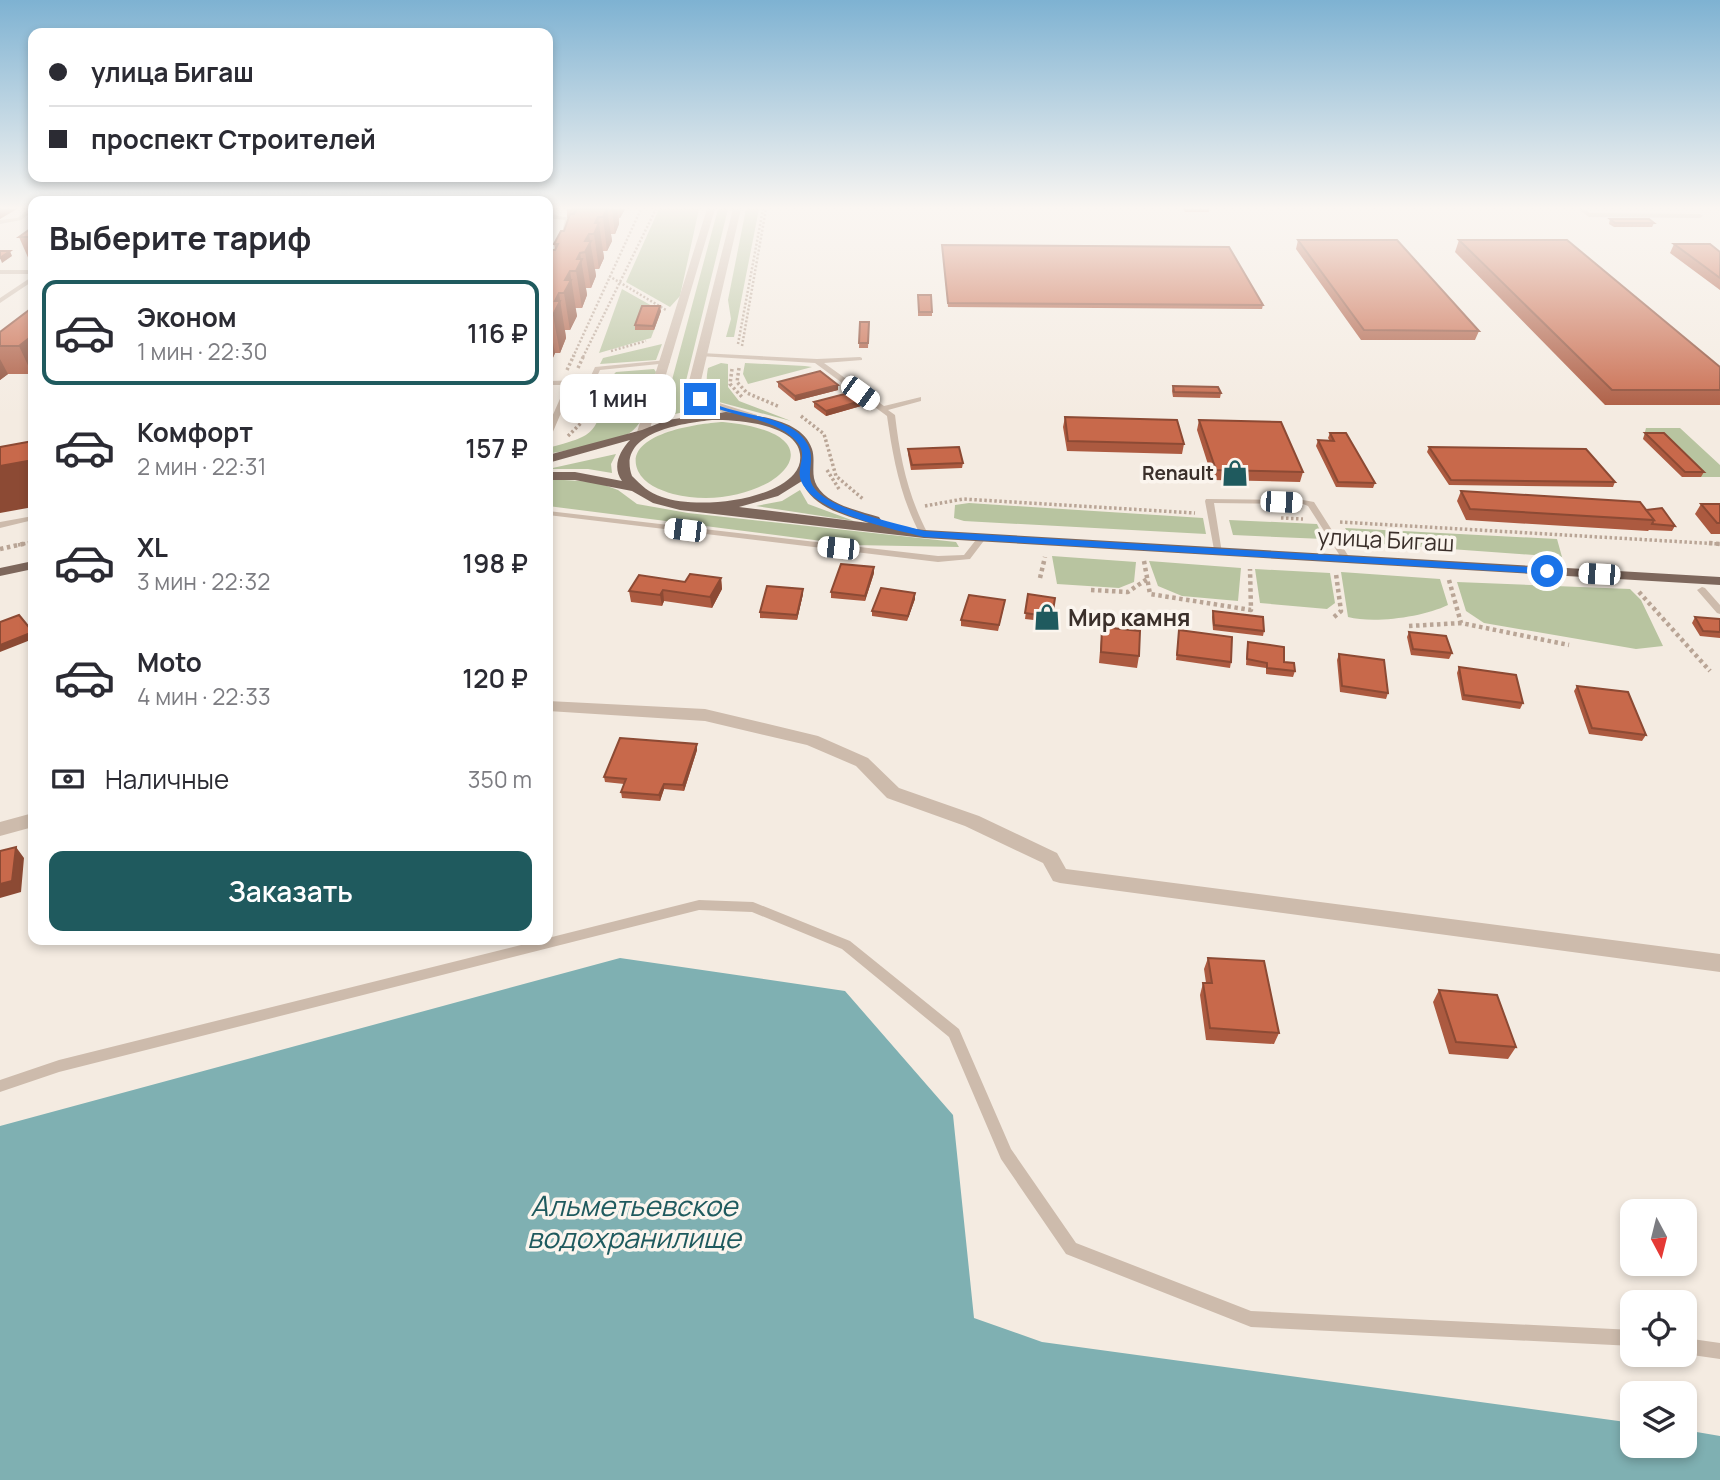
<!DOCTYPE html>
<html lang="ru">
<head>
<meta charset="utf-8">
<style>
	:root { --surface:#fff; --page:#f7f7f7; --text:#2b2b33; --muted:#7c7c81; --line:#e1e1e2; --accent:#1f5a5e }
	body { margin:0; font-family:Manrope,sans-serif; background:var(--page); color:var(--text); height:100vh; display:flex; flex-direction:column; font-size:26px; white-space:nowrap }
	* { box-sizing:border-box; margin:0 }
	p { font-size:23px; color:var(--muted) }
	.icon { flex:none; width:38px; height:38px; fill:none; stroke:currentColor; stroke-width:2; stroke-linecap:round; stroke-linejoin:round }
	.map { position:relative; flex:1; overflow:hidden }
	.drawer { position:absolute; left:28px; top:196px; width:525px; height:749px; display:flex; flex-direction:column; background:var(--surface); border-radius:14px; box-shadow:0 4px 10px #0003 }
	.drawer>* { flex:none }
	.guide { position:absolute; left:28px; top:28px; width:525px; height:154px; border-radius:14px; box-shadow:0 4px 10px #0003; display:grid; align-content:center; height:154px; padding:0 21px; background:var(--surface) }
	.needle { width:46px; rotate:173deg }
	.buttons { position:absolute; left:1620px; top:1199px; display:grid; gap:14px }
	.buttons a { display:grid; place-items:center; width:77px; height:77px; border-radius:14px; background:var(--surface); box-shadow:0 4px 10px #0003; font-size:35px }
	.end { position:absolute; width:32px; height:32px; margin:-16px; border:9px solid #1a73e8; background:#fff; box-shadow:0 0 0 4px #fff }
	.from { border-radius:50% }
	.bubble { position:absolute; height:49px; border-radius:14px; background:var(--surface); box-shadow:0 4px 10px #0003; font-size:23px; font-weight:600; line-height:49px; text-align:center }
	.car { position:absolute; width:21px; height:42px; margin:-21px -10px; border-radius:9px; box-shadow:0 0 5px 2px #0007; background:linear-gradient(#fff 24%,#345 0 40%,#fff 0 76%,#345 0 86%,#fff 0) }
	.guide b { display:flex; align-items:center; gap:24px; height:66px; font-size:26px }
	.guide b+b { border-top:2px solid var(--line) }
	.guide i { width:18px; height:18px; background:var(--text) }
	ul { padding:0; list-style:none }
	li { display:flex; align-items:center; gap:21px; height:105px; margin:0 14px 10px; padding:0 7px; border:4px solid transparent; border-radius:14px }
	li div { flex:1 }
	li b { display:block; font-size:26px }
	li em { font-style:normal; font-weight:600 }
	li.active { border-color:var(--accent) }
	li>.icon { width:63px; height:63px; stroke-width:1.5 }
	h2 { padding:0 21px; font-size:32px; line-height:84px }
	.pay { display:flex; align-items:center; gap:18px; height:77px; padding:0 21px; font-size:26px }
	.pay p { margin-inline-start:auto }
	.action { display:flex; gap:14px; margin-top:auto; padding:14px 21px }
	.action a { flex:1; height:80px; border-radius:14px; background:var(--accent); color:#fff; font-size:28px; font-weight:600; line-height:80px; text-align:center }
	.map>svg:first-child { display:block }
</style>
</head>
<body>
<div class="map">
<svg width="1720" height="1480" viewBox="0 0 1720 1480">
	<rect width="100%" height="100%" fill="#f4ebe1"/>
	<path fill="#b8c4a0" d="M659 209H699L680 296 670 307 626 282Z
		M718 209H728L685 385 687 396 697 409 662 417Z
		M746 209H759L734 337H726L731 319 728 300Z
		M622 289 661 311H643L636 329 654 330 651 338 599 353Z
		M662 344 656 360 600 364 603 358Z
		M721 363 728 364V387L739 401 791 421 719 402C707 391 705 384 708 368Z
		M745 363 805 366 812 367 748 384 743 374Z
		M654 369 656 372C652 391 648 419 631 432 614 445 570 449 548 454V448C595 435 595 436 607 389L604 385 616 372Z
		M723 422C859 435 763 517 673 494 660 490 644 484 638 471 621 433 702 423 723 422Z
		M1646 428H1680L1720 465V477H1701L1661 439H1643Z
		M616 454 611 464 612 473 588 469H548Z
		M548 479 596 482 618 490 637 504 688 513 956 542 959 547 853 545 548 506Z
		M800 490 808 504 854 521 756 506 782 501Z
		M969 503 1203 518 1206 534 964 521 954 518 955 505Z
		M1229 520 1317 524 1324 539 1233 535Z
		M1345 528 1557 539 1562 557 1354 542Z
		M1052 556 1136 562 1134 582 1119 588 1057 584Z
		M1149 561 1241 568 1238 601 1182 596 1158 586Z
		M1255 569 1330 573 1335 603 1327 609 1260 603Z
		M1341 572 1440 579 1448 605C1423 617 1374 624 1348 617Z
		M1457 582 1630 589 1641 600 1663 646 1636 649 1484 623 1466 611Z"/>
	<path fill="#7fb0b2" d="M620 958 845 991 953 1115 974 1318 1042 1342 1633 1423V1446H1685V1430L1720 1436V1480H0V1126Z"/>
	<g fill="none" stroke-linecap="round" stroke-linejoin="round">
		<path stroke="#b9a596" stroke-width="2.5" stroke-dasharray="2 2" stroke-linecap="butt" d="M609 276 666 310
			M738 344 763 209
			M742 346 766 209
			M611 351 646 341
			M573 357 641 209
			M583 357 656 209"/>
		<path stroke="#b9a596" stroke-width="3.5" stroke-dasharray="2.5 2.5" stroke-linecap="butt" d="M578 368 584 355
			M739 368 737 382 747 393 780 407
			M732 369 730 384 742 397
			M567 370 574 355
			M801 416 824 434 836 476 863 499
			M568 436 587 417 597 392
			M827 470 839 489
			M925 506 963 499 1195 513
			M1281 518 1303 519
			M1340 522 1720 544
			M18 545 33 542"/>
		<path stroke="#b9a596" stroke-width="4.5" stroke-dasharray="3.5 3.5" stroke-linecap="butt" d="M1709 543 1720 544
			M0 549 27 543
			M1144 561 1150 594 1251 610 1250 569
			M1040 578 1045 557
			M1449 580 1461 623 1569 645
			M1091 590 1128 592 1147 579
			M1639 592 1710 671
			M1334 617 1341 611 1336 574
			M1409 626 1461 623"/>
		<path fill="#cdbbac" fill-rule="evenodd" d="M30 209H33V211L21 220 0 224V220L17 218Z
			M1578 209H1584L1590 213 1700 214 1703 216 1700 218 1589 217Z
			M548 214 570 218 566 238 561 237 565 220 548 218Z
			M0 270H33V274H0Z
			M33 276V281L0 303V298Z
			M701 353 817 359 860 357 862 358V360L824 363 884 406 921 397V401L888 410 895 415C900 458 908 496 928 534L927 536 924 537 920 534C900 496 893 458 887 416L815 363 699 356 698 355Z
			M667 360 670 362 669 363 600 370 594 383 573 385 552 434 548 436V426L566 385H548V381L589 380 595 367Z
			M1206 499 1303 500 1314 502 1351 560 1347 563 1344 562 1308 506 1303 504 1214 503 1222 553 1221 555H1215L1205 501Z
			M548 511 938 556 964 555 979 536 982 535 986 538 970 559 938 562 548 515Z
			M33 516V520L0 528V522Z
			M1702 587 1705 588 1720 605V614L1717 613 1697 590Z
			M699 900 753 902 850 941 959 1029 1011 1149 1076 1243 1251 1311 1633 1330V1346L1251 1327 1066 1254 1001 1159 949 1037 842 949 752 912 699 910 59 1072 0 1092V1080L59 1060 541 940H548V938Z
			M1685 1338 1720 1343V1359L1685 1354Z"/>
		<path fill="#cdbbac" fill-rule="evenodd" d="M548 701 705 709 818 736 868 758 899 788 979 816 1057 853 1066 869 1720 954V972L1060 883 1053 881 1043 863 965 826 887 798 856 766 807 745 705 721 548 711Z
			M33 813V827L0 836V822Z"/>
		<path fill="#cdbbac" fill-rule="evenodd" d="M707 209H715L649 432 639 435 637 432Z
			M733 209H741L700 385 716 402 757 415V421L753 422 707 407 688 385Z"/>
		<path fill="#7d675c" fill-rule="evenodd" d="M726 412C752 415 802 418 812 449 816 461 810 474 817 486 828 505 860 511 879 517L881 520 876 524 924 530 1720 577V585L924 538 680 510 653 503 632 491 575 480H548V472H575L622 481C612 467 619 452 630 440L548 463V455L642 430 667 420ZM712 420C736 419 797 424 800 454 801 462 799 468 794 474 770 502 695 509 662 497 649 493 641 485 632 476 616 432 684 423 712 420ZM802 481C812 508 845 515 869 523L739 507 778 496Z
			M33 561V569L0 576V568Z"/>
	</g>
	<path fill="#ac5a40" d="M567 209H625L620 218H619V224L615 234H611L612 241 607 251H603L604 258 599 269H595L596 276 591 288H586L587 295 582 308H575L577 316 570 330H565L566 338 560 353H555L548 369V255L555 250 554 244 564 231 569 218H567Z
		M1183 209H1209V212H1185Z
		M1610 219 1654 223 1652 227H1614L1609 224Z
		M33 227V262H30L19 237Z
		M1298 240 1479 331 1475 340H1361L1296 249Z
		M1459 240 1720 367V405H1605L1455 252Z
		M1674 244 1720 252V290L1670 253Z
		M942 245 1263 305 1262 309 948 307Z
		M918 295 932 312V316H918Z
		M33 307V374H8L0 380V332Z
		M661 311 654 330H635V325Z
		M860 322H869L868 348H859Z
		M778 382 838 385V390L795 401 778 387Z
		M1173 386 1221 393 1220 398 1173 397 1172 391Z
		M868 399V404L826 416 814 407V402Z
		M1065 417 1184 444 1182 454 1067 451 1063 427Z
		M1199 420 1303 472 1300 482 1213 480 1197 430Z
		M1330 433 1375 483 1373 488 1336 487 1316 446 1318 440 1330 441 1328 438Z
		M1645 433 1704 472 1701 477H1682L1643 439Z
		M1429 447 1615 482 1613 487 1449 485 1427 452Z
		M908 449 963 463 962 468 911 470 908 454Z
		M1461 491 1646 510 1675 526 1672 531 1649 530 1648 531 1466 520 1457 501Z
		M1701 504H1720V534H1711L1695 514Z
		M874 573 865 601 831 598V592Z
		M721 578 722 589 712 608 664 601 662 606 631 602 629 591Z
		M803 589V594L797 620 760 618V612Z
		M915 593V599L907 621 872 616V611Z
		M1028 594 1055 598 1051 622 1025 619Z
		M1004 606 998 631 961 626V620Z
		M1213 611 1264 631 1263 636 1213 630 1212 617Z
		M1695 617 1720 619V638L1700 636 1692 623Z
		M1102 627 1139 656 1137 668 1099 663Z
		M1179 630 1231 662 1230 668 1176 660Z
		M1409 632 1452 653 1449 659 1411 655 1407 637Z
		M1248 642 1284 662 1295 671 1293 677 1266 674V668L1246 665 1247 647Z
		M1339 654 1388 693 1386 699 1340 692 1337 660Z
		M1459 667 1523 703 1520 709 1462 700 1457 673Z
		M1577 686 1646 735 1642 741 1589 734 1574 691Z
		M697 744V750L684 791 664 789 660 801 622 798 621 792 624 784 605 782 604 777Z
		M1208 958 1279 1033 1274 1044 1206 1040 1200 995 1203 983H1206L1204 969Z
		M1439 990 1516 1047 1508 1059 1449 1054 1433 1002Z"/>
	<path fill="#8c4a34" d="M0 209H17L0 219Z
		M603 209H607L612 241 607 251 603 217Z
		M612 209H617L619 224 615 234Z
		M620 209H625L620 218 619 210Z
		M598 217 604 258 599 269 594 234 595 223Z
		M589 234 596 276 591 288 585 252V241Z
		M10 251 12 256 2 263 0 258Z
		M580 253 587 295 582 308 576 271 577 259Z
		M570 271 577 316 570 330 564 293 565 280Z
		M559 293 566 338 560 353 553 315 555 301Z
		M660 306 661 311 654 330 653 326Z
		M548 316 555 353 548 369Z
		M33 335V374H32L19 346Z
		M0 359 8 374 0 380Z
		M838 385V390L795 401V396Z
		M868 399V404L826 416V411Z
		M33 460V507L0 513V466Z
		M874 567V573L865 601V596Z
		M721 578 722 589 712 608 710 597Z
		M803 589V594L797 620V615Z
		M663 590 664 601 662 606 660 595Z
		M915 593V599L907 621 908 616Z
		M33 632V639L0 652V645Z
		M697 744V750L684 791 683 785Z
		M664 784V789L660 801 659 795Z
		M16 847 24 858 21 892 0 898V884Z"/>
	<path fill="#c8694b" stroke="#8c4a34" stroke-width="2" d="M573 209H607L603 217H598L595 223H599L594 234H589L585 241H591L585 252 580 253 577 259H582L576 271H570L565 280H571L564 293H559L555 301H560L553 315H548V255L550 250H555L558 244H554L561 231H564L570 214H574L577 209Z
		M1610 219H1649L1654 223H1615Z
		M33 227V237H19Z
		M1298 240H1397L1479 331 1364 330Z
		M1459 240H1567L1720 367V390H1612Z
		M1674 244H1710L1720 252V278Z
		M942 245 1229 247 1263 305 948 303Z
		M0 251H10L0 258Z
		M918 295H931L932 312H919Z
		M642 306H660L653 326 635 325Z
		M33 307V335L19 346H0V332Z
		M860 322H869L868 343H859Z
		M820 371 838 385 795 396 778 382Z
		M1173 386 1218 387 1221 393 1174 392Z
		M856 391 868 399 826 411 814 402Z
		M1065 417 1177 420 1184 444 1068 441Z
		M1199 420 1281 422 1303 472 1216 470Z
		M1330 433H1346L1375 483 1338 482 1318 440 1334 441Z
		M1645 433H1664L1704 472H1685Z
		M33 441V460L0 466V447Z
		M959 447 963 463 912 465 908 449Z
		M1429 447 1586 449 1615 482 1451 480Z
		M1461 491 1640 502 1654 520 1470 509Z
		M1701 504H1720V523H1717Z
		M1662 508 1675 526 1652 524 1654 520 1646 510Z
		M841 564 874 567 865 596 831 592Z
		M690 574 721 578 710 597 663 590 660 595 629 591 639 575 685 582Z
		M767 586 803 589 797 615 760 612Z
		M881 588 915 593 908 616 872 611Z
		M1028 594 1055 598 1052 617 1025 613Z
		M969 595 1005 600 999 625 961 620Z
		M1213 611 1263 617 1264 631 1214 625Z
		M19 615 33 632 0 645V622Z
		M1695 617 1720 619V632L1703 631Z
		M1102 627 1140 631 1139 656 1101 652Z
		M1179 630 1232 637 1231 662 1177 655Z
		M1409 632 1446 636 1452 653 1413 649Z
		M1248 642 1284 647V662L1294 663 1295 671 1267 668V663L1247 659Z
		M1339 654 1384 660 1388 693 1342 686Z
		M1459 667 1516 675 1523 703 1464 695Z
		M1577 686 1628 692 1646 735 1592 728Z
		M620 738 697 744 683 785 664 784 659 795 621 792 626 779 604 777Z
		M16 847 12 881 0 884V851Z
		M1208 958 1264 961 1279 1033 1210 1028 1203 983H1212Z
		M1439 990 1497 995 1516 1047 1456 1042Z"/>
	<linearGradient id="sky" x2="0" y2="1"><stop stop-color="#7eb2d2"/><stop offset="0.5" stop-color="#faf6f2"/><stop offset="1" stop-color="#faf6f2" stop-opacity="0"/></linearGradient>
	<rect width="1720" height="416" fill="url(#sky)"/>
	<path fill="#1a73e8" d="M698 397C706 397 709 402 717 405 743 416 793 416 808 445 818 466 798 479 824 497 846 512 897 524 925 531L1547 568 1552 571 1547 574 924 537C893 529 814 513 801 481 795 464 812 454 792 437 766 415 726 417 698 400Z"/>
	<defs>
		<symbol id="shop-bare" viewBox="-9 -9 18 18"><path d="M-5-2.5h2.3a2.7 3.5 0 0 1 5.4 0H5L5.5 6h-11ZM-1.5-2.5h3a1.5 2.3 0 0 0-3 0Z" fill="#1f5a5e" stroke="#fbf5ee" stroke-width="2.5" paint-order="stroke"/></symbol>
	</defs>
	<g fill-rule="evenodd">
		<use href="#shop-bare" x="1216" y="454" width="38" height="38"/>
		<use href="#shop-bare" x="1028" y="598" width="38" height="38"/>
	</g>
	<g text-anchor="middle" dominant-baseline="central" stroke-width="7" stroke-linejoin="round" paint-order="stroke">
		<g font-size="19" font-weight="bold" fill="#3b302b" stroke="#fbf5ee" text-anchor="end">
			<text x="1214" y="473">Renault</text>
		</g>
		<g font-size="23" fill="#3b302b" stroke="#fbf5ee">
			<text transform="translate(1386 539) rotate(3)">улица Бигаш</text>
		</g>
		<g font-size="23" font-weight="bold" fill="#3b302b" stroke="#fbf5ee" text-anchor="start">
			<text x="1068" y="617">Мир камня</text>
		</g>
		<g font-size="28" font-style="italic" fill="#1f5a5e" stroke="#fbf5ee">
			<text x="634" y="1205">Альметьевское<tspan x="634" dy="32">водохранилище</tspan></text>
		</g>
	</g>
</svg>
<div class="buttons">
<a><svg class="needle" viewBox="-14 -14 28 28"><path d="M0-13l5 13h-10z" fill="#e53935"/><path d="M0 13l5-13h-10z" fill="#7c7c81"/></svg></a>
<a><svg class="icon" aria-label="locate" viewBox="0 0 24 24"><circle cx="12" cy="12" r="6"/><path d="M12 2v4M12 18v4M2 12h4M18 12h4"/></svg></a>
<a><svg class="icon" aria-label="layers" viewBox="0 0 24 24"><path d="M12 4l9 5-9 5-9-5zM3 14l9 5 9-5"/></svg></a>
</div>
<i class="end from" style="left:1547px;top:571px"></i>
<i class="end" style="left:700px;top:399px"></i>
<div class="bubble" style="left:560px;top:374px;width:116px">1 мин</div>
<i class="car" style="left:860px;top:393px;rotate:126deg"></i>
<i class="car" style="left:1281px;top:502px;rotate:92deg"></i>
<i class="car" style="left:685px;top:530px;rotate:277deg"></i>
<i class="car" style="left:838px;top:548px;rotate:276deg"></i>
<i class="car" style="left:1599px;top:574px;rotate:273deg"></i>
<div class="guide">
<b><i class="from"></i>улица Бигаш</b>
<b><i></i>проспект Строителей</b>
</div>
<section class="drawer">
<h2>Выберите тариф</h2>
<ul>
<li class="active"><svg class="icon" aria-label="car" viewBox="0 0 24 24"><path d="M5 17H2v-5l4-1 3-4h7l3 4 3 1v5h-3M9 17h6M6 11h13"/><circle cx="7" cy="17" r="2"/><circle cx="17" cy="17" r="2"/></svg><div><b>Эконом</b><p>1 мин · 22:30</p></div><em>116 ₽</em></li>
<li><svg class="icon" aria-label="car" viewBox="0 0 24 24"><path d="M5 17H2v-5l4-1 3-4h7l3 4 3 1v5h-3M9 17h6M6 11h13"/><circle cx="7" cy="17" r="2"/><circle cx="17" cy="17" r="2"/></svg><div><b>Комфорт</b><p>2 мин · 22:31</p></div><em>157 ₽</em></li>
<li><svg class="icon" aria-label="car" viewBox="0 0 24 24"><path d="M5 17H2v-5l4-1 3-4h7l3 4 3 1v5h-3M9 17h6M6 11h13"/><circle cx="7" cy="17" r="2"/><circle cx="17" cy="17" r="2"/></svg><div><b>XL</b><p>3 мин · 22:32</p></div><em>198 ₽</em></li>
<li><svg class="icon" aria-label="car" viewBox="0 0 24 24"><path d="M5 17H2v-5l4-1 3-4h7l3 4 3 1v5h-3M9 17h6M6 11h13"/><circle cx="7" cy="17" r="2"/><circle cx="17" cy="17" r="2"/></svg><div><b>Moto</b><p>4 мин · 22:33</p></div><em>120 ₽</em></li>
</ul>
<div class="pay"><svg class="icon" aria-label="cash" viewBox="0 0 24 24"><path d="M3 7h18v10H3z"/><circle cx="12" cy="12" r="2"/></svg>Наличные<p>350 m</p></div>
<div class="action"><a>Заказать</a></div>
</section>
</div>
</body>
</html>
